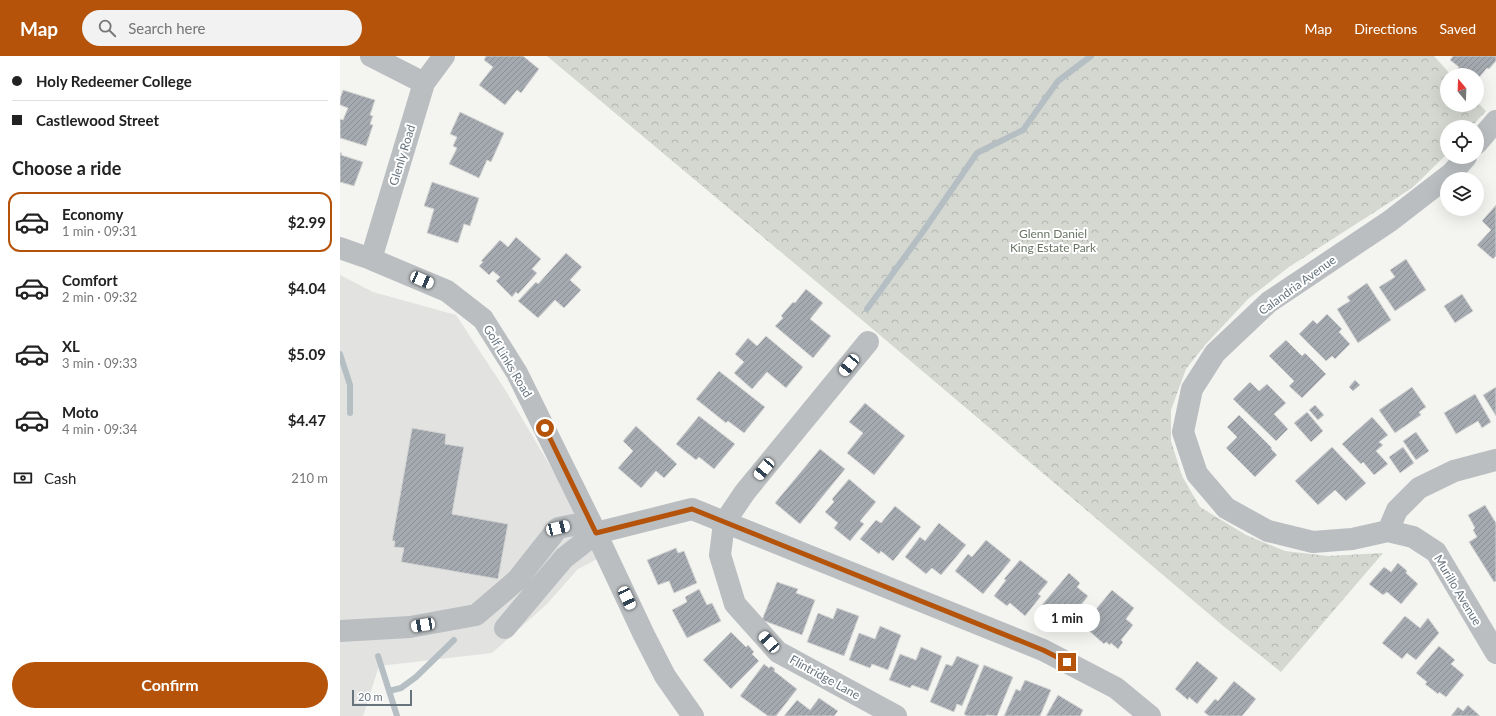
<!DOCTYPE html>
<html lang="en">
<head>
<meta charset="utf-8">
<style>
	:root { --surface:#fff; --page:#f2f2f2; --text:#222; --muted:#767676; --line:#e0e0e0; --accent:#b45309 }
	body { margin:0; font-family:Lato,sans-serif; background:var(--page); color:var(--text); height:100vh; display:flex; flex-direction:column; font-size:15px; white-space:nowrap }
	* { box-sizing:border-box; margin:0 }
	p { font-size:13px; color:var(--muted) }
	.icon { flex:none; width:22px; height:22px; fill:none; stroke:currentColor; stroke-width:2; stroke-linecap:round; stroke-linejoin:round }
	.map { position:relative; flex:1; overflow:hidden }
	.side { display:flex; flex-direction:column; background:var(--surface); width:340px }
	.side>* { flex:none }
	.banner { display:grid; align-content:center; height:88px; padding:0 12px; background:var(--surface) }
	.needle { width:26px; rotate:341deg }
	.tools { position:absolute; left:1100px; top:12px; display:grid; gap:8px }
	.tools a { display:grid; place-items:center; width:44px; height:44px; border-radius:50%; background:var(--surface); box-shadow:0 4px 16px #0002; font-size:20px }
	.scale { position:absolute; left:12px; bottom:10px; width:60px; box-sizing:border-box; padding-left:4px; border:2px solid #67747e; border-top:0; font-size:11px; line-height:14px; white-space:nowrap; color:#67747e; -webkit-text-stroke:3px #fff; paint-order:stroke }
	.end { position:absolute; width:18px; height:18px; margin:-9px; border:5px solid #b45309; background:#fff; box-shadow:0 0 0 2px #fff }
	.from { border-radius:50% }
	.bubble { position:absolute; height:28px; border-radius:14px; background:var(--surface); box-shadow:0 4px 16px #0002; font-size:13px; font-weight:700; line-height:28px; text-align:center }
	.car { position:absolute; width:12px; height:24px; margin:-12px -6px; border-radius:5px; box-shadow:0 0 3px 1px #0007; background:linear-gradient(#fff 24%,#345 0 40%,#fff 0 76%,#345 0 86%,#fff 0) }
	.banner b { display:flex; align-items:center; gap:14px; height:38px; font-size:15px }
	.banner b+b { border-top:1px solid var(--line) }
	.banner i { width:10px; height:10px; background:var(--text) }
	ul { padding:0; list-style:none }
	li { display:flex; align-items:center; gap:12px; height:60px; margin:0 8px 6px; padding:0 4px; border:2px solid transparent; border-radius:12px }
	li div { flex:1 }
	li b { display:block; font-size:15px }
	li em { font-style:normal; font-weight:700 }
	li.current { border-color:var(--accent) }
	li>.icon { width:36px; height:36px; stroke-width:1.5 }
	h2 { padding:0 12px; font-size:18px; line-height:48px }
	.pay { display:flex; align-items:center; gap:10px; height:44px; padding:0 12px; font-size:15px }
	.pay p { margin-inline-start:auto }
	.action { display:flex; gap:8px; margin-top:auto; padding:8px 12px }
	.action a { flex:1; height:46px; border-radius:24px; background:var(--accent); color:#fff; font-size:16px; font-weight:700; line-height:46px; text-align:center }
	header { display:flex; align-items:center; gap:24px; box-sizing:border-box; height:56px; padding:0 20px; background:var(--accent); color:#fff }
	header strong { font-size:19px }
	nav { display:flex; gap:22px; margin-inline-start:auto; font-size:14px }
	.search { width:280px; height:36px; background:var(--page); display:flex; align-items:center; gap:10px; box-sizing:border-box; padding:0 14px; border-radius:22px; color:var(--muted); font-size:15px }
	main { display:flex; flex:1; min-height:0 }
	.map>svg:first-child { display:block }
</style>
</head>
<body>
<header>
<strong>Map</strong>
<div class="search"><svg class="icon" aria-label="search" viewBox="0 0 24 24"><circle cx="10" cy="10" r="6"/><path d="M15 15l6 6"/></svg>Search here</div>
<nav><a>Map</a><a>Directions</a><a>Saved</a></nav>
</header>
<main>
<section class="side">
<div class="banner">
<b><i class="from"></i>Holy Redeemer College</b>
<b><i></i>Castlewood Street</b>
</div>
<h2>Choose a ride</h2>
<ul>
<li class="current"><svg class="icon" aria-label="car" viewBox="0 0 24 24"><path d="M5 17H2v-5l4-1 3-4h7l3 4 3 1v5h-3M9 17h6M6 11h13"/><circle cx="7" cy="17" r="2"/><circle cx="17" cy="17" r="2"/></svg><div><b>Economy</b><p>1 min · 09:31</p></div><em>$2.99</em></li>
<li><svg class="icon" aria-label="car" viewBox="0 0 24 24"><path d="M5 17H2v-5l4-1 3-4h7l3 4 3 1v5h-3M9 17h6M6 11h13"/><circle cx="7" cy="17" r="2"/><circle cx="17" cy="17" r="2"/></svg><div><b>Comfort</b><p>2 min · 09:32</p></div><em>$4.04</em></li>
<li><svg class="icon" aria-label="car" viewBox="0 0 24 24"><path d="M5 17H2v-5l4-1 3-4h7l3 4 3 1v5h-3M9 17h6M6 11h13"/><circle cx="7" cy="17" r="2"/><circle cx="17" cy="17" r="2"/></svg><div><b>XL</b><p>3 min · 09:33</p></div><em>$5.09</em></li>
<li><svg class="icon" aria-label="car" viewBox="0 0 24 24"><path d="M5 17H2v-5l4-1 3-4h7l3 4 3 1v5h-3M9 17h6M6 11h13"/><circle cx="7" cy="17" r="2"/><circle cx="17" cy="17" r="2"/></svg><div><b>Moto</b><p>4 min · 09:34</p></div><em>$4.47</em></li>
</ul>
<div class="pay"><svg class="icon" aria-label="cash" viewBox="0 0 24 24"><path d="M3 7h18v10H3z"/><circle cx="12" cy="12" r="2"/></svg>Cash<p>210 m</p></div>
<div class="action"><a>Confirm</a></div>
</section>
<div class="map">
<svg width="1156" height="660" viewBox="0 0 1156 660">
	<defs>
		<pattern id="forest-crowns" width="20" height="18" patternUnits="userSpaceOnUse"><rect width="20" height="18" fill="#d4d8d1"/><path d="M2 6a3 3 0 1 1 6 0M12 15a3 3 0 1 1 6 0" fill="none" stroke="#b0b4af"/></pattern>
		<pattern id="building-hatch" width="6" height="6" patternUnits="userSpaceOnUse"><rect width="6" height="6" fill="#a4aaaf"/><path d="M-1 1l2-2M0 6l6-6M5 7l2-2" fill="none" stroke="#898f94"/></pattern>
	</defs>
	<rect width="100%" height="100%" fill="#f4f4f1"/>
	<path fill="#e2e3e1" d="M0 219 33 236 116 259 166 335 263 500 238 513 207 548 152 597 39 610 23 660H0Z"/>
	<path fill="url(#forest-crowns)" d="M207 0H1094L1111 19H1107V49H1137V46L1146 55 1131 71H1107V98L1072 132 949 211 908 243 865 289 846 313 831 354V385L842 420 860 451 906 479 945 495 988 500 1043 497 941 616 882 569 528 269Z"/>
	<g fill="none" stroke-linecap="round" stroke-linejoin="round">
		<path stroke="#b5bfc3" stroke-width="6" d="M527 253 582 177 637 97 683 74 718 25 751 0
			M0 298 10 329V357
			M38 600 57 660
			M49 635 61 632 76 621 114 584"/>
	</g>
	<path fill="url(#building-hatch)" stroke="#d5d5d4" d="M146 0H183L199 13 181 37 177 34 165 49 139 29 153 11 144 4Z
		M1113 0H1156V5L1149 13 1147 12 1137 24V19H1118L1114 16 1119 11 1110 4Z
		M3 34 35 44 30 59 33 60 30 68 33 69 26 90 0 82V63L3 64 8 52 0 49V43Z
		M120 56 164 77 151 106 147 104 139 122 109 108 117 92 113 90 117 81 110 78Z
		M0 97H2L1 99 23 106 14 130 0 126Z
		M92 126 139 142 130 170 124 168 118 187 87 177 94 153 84 150Z
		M1156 149V200L1153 203 1137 189 1151 174 1142 165Z
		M176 181 201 203 192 213 197 217 178 238 176 236 172 241 156 225 160 221 153 215 149 219 139 210 143 206 141 205 160 184 168 191Z
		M226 197 242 211 230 224 241 234 224 252 215 244 198 262 178 245 196 226 198 228Z
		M1066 203 1086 234 1055 255 1039 231 1055 221 1050 214Z
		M1027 227 1051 264 1018 287 997 253 1010 245 1007 241Z
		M466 233 483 247 470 263 491 280 473 302 435 270 443 262 441 260 453 246 455 247Z
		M1122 238 1133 255 1115 267 1104 250Z
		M987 258 1002 273 999 276 1010 288 995 303 992 300 986 305 959 278 973 264 977 268Z
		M426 280 463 311 446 332 427 316 412 333 394 317 404 306 395 298 408 282 417 290Z
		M946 284 962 300 965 297 986 318 962 342 949 330 954 325 929 300Z
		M379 315 425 351 404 377 388 365 386 367 356 343Z
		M1015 324 1020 329 1013 335 1009 331Z
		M910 326 919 335 927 328 946 347 934 358 948 373 936 385 893 343Z
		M1072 331 1086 351 1079 356 1081 359 1055 377 1039 354Z
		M1156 331V360L1143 339Z
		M1135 338 1151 366 1142 372 1138 365 1116 378 1104 357Z
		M525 347 565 380 534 419 507 397 523 377 509 366Z
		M975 349 984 359 978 364 969 354Z
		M967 356 983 375 971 386 954 367Z
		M899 359 932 392 931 393 937 399 915 421 886 392 897 381 887 371Z
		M359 360 395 388 374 413 359 401 356 404 336 388Z
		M1032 361 1048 379 1039 386 1043 389 1036 395 1048 408 1034 419 1023 406 1021 408 1002 388Z
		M296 370 337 408 324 422 316 415 301 432 278 412 293 395 283 385Z
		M72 372 106 378 105 388 124 391 112 458 168 468 158 523 61 506 64 492 54 491 55 485H52Z
		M1076 376 1089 395 1076 404 1063 385Z
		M992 391 1026 427 1006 445 995 434 978 449 955 425Z
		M1063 391 1074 407 1060 417 1049 401Z
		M480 393 505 413 460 468 435 447Z
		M509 423 536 446 520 465 524 468 510 485 494 472 498 467 485 456 494 446 492 443Z
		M1145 449 1156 467V525L1154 526 1129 486 1137 481 1133 474 1135 472 1128 459Z
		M555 450 581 471 553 505 541 495 539 498 520 483 536 464 541 467Z
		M599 467 626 489 601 519 592 512 586 518 565 501 580 481 585 485Z
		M646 484 671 504 643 538 615 515 628 498 632 501Z
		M336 492 338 497 344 495 357 527 334 537 329 525 318 529 307 504Z
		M680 504 708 526 698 538 701 540 685 560 670 547 667 550 654 540 666 524 664 523Z
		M1058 507 1067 515 1066 517 1078 528 1061 548 1047 536 1043 539 1029 528 1044 511 1051 516Z
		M729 517 740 527 737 531 748 540 728 565 720 558 717 562 702 549Z
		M437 526 458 533 456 537 475 544 462 579 422 564Z
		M359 533 367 549 372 547 381 565 347 582 332 554 347 546 345 541Z
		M772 534 794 552 786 563 793 569 781 584 783 586 778 593 771 587 770 589 766 586 764 588 747 573 757 562 752 558Z
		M497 552 519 560 504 600 467 586 478 557 493 563Z
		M1065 560 1080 572 1088 562 1099 577 1076 604 1067 597 1062 603 1042 587Z
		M540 570 561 579 548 614 532 608 530 612 509 604 519 577 535 583Z
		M391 576 406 591 408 589 414 596 412 598 419 605 391 633 363 604Z
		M1099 590 1115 604 1111 608 1124 619 1106 641 1099 636 1098 638 1085 628 1087 626 1076 617Z
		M581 591 602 600 588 635 572 629 570 632 549 624 560 598 576 604Z
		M617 600 639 609 622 650 617 648 614 656 590 646 606 608 612 610Z
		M857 605 878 622 857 648 849 641 848 644 835 633Z
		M424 608 429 612 431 610 435 613 434 615 457 633 436 660H428L400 640Z
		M644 609 673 621 657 660 647 659 646 660H627L624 658Z
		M685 624 711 634 700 660H664L676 633 680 635Z
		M894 625 916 643 902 660H869L864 656 875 643 878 645Z
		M718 639 743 654 740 660H706Z
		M479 642 498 655 494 660H444L457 644 470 654Z
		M1128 649 1140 660H1111L1118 651 1123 655Z"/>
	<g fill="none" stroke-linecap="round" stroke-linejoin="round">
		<path stroke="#babec0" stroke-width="22" d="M31 0 84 27
			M1137 87 1156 65
			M1126 101 1112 117 1050 165 929 246 875 297 852 333 843 376 857 418 886 452 928 475 973 486 1012 483 1048 475 1073 481 1096 496 1156 597
			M0 192 31 203 107 235 143 263 177 317 256 477 304 579 325 620 353 660
			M31 203 84 27 104 0
			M528 286 405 436 384 467 380 499 395 548 438 596 556 660
			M1048 475 1057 454 1079 432 1114 415 1156 404
			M165 572 224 502 256 477 352 453 703 594 776 632 810 660
			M0 575 70 571 136 559 177 524 218 472 233 469 256 477"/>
	</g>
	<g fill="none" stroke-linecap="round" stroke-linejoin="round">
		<path stroke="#b45309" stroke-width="5" d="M205 372 256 477 352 453 703 594 727 606"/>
	</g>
	<g text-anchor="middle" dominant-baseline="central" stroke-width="4" stroke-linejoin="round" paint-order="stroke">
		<g font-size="12" fill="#67747e" stroke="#fff">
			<text transform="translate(62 99) rotate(-73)">Glenly Road</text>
			<text transform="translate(957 229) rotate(-36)">Calandria Avenue</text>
			<text transform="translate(168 305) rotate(59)">Golf Links Road</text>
			<text transform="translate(1118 534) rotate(59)">Murillo Avenue</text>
			<text transform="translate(485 621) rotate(29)">Flintridge Lane</text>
		</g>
		<g font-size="12" fill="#697665" stroke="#fff">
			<text x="713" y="177">Glenn Daniel<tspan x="713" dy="14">King Estate Park</tspan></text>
		</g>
	</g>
</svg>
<div class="tools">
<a><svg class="needle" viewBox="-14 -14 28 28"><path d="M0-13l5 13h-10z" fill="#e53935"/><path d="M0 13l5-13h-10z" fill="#767676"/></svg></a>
<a><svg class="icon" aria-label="locate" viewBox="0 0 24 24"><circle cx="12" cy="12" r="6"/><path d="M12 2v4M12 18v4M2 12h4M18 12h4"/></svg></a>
<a><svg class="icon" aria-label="layers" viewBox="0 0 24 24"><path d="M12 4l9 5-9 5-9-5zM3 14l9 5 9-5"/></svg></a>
</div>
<div class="scale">20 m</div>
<i class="end from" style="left:205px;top:372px"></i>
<i class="end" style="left:727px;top:606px"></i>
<div class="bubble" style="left:694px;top:548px;width:66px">1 min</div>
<i class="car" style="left:82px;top:224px;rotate:113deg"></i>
<i class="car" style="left:509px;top:309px;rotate:219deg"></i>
<i class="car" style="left:424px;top:413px;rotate:220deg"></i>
<i class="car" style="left:218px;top:472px;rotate:76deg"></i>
<i class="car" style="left:287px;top:542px;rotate:155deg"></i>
<i class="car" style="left:83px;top:569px;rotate:260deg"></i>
<i class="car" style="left:429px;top:586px;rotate:318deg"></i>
</div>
</main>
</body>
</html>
